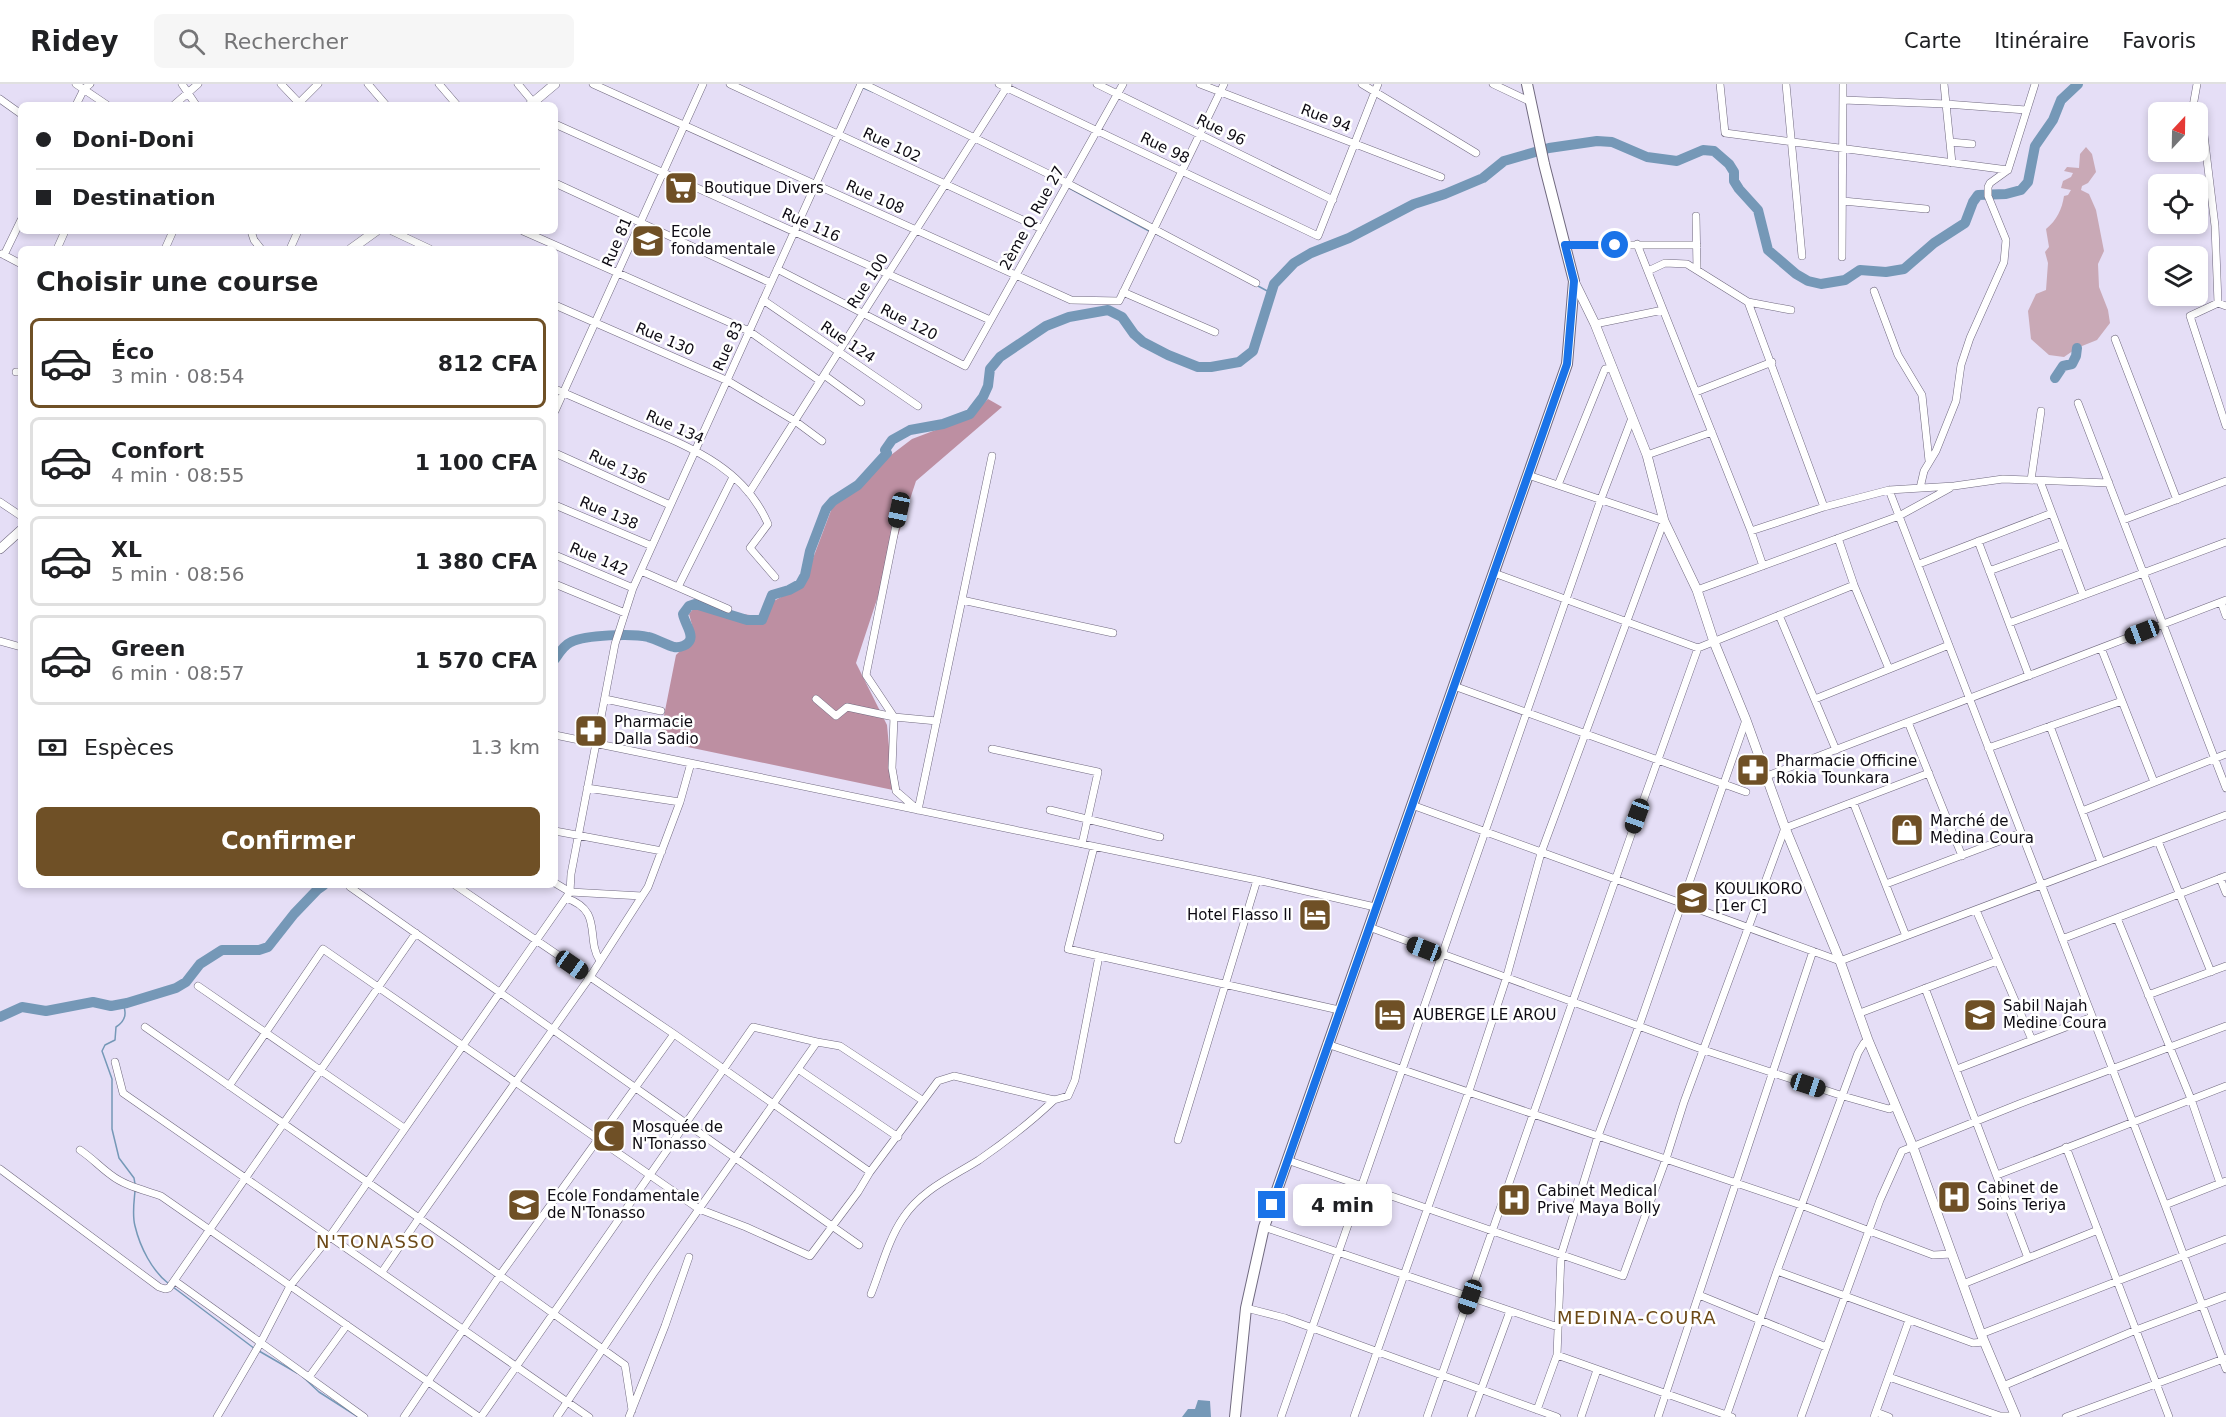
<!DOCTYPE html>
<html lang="fr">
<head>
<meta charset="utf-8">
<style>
	:root { --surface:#fff; --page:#f6f6f6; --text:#202124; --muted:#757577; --line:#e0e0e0; --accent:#6f5026 }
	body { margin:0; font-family:"DejaVu Sans",sans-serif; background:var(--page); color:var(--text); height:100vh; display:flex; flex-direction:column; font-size:22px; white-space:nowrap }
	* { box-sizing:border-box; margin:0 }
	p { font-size:20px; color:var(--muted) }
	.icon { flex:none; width:33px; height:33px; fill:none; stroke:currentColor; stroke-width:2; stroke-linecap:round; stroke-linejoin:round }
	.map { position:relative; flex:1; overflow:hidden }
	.panel { position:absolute; left:18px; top:162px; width:540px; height:642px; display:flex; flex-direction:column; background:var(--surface); border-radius:9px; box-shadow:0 3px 9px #0003 }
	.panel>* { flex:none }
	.hud { position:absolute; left:18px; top:18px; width:540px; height:132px; border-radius:9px; box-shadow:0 3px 9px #0003; display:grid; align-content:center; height:132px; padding:0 18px; background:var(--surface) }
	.needle { width:39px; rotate:22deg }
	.fabs { position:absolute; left:2148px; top:18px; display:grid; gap:12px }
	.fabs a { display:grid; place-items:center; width:60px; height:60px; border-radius:9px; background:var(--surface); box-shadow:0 3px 9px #0003; font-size:30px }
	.end { position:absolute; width:27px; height:27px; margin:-14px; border:8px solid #1a73e8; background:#fff; box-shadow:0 0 0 3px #fff }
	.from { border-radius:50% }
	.bubble { position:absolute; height:42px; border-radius:9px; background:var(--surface); box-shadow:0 3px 9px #0003; font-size:20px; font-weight:800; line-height:42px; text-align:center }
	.car { position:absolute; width:18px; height:36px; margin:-18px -9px; border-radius:8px; box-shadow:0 0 4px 2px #0007; background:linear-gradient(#222 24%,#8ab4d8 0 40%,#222 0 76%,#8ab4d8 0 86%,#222 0) }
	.hud b { display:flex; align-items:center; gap:21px; height:57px; font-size:22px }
	.hud b+b { border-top:2px solid var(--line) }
	.hud i { width:15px; height:15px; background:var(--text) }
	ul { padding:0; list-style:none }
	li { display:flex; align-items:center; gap:18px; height:90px; margin:0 12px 9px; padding:0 6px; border:3px solid var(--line); border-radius:9px }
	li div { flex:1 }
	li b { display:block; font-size:22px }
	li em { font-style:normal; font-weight:800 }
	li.active { border-color:var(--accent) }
	li>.icon { width:54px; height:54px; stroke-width:1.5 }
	h2 { padding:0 18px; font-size:27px; line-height:72px }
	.pay { display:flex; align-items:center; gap:15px; height:66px; padding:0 18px; font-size:22px }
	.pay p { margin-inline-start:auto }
	.button { display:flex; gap:12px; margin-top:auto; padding:12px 18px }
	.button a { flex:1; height:69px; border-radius:9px; background:var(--accent); color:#fff; font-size:24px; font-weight:800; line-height:69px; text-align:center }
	header { display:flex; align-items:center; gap:36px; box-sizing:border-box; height:84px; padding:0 30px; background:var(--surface); border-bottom:2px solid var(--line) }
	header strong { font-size:28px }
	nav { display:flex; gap:33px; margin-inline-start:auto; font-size:21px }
	.search { width:420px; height:54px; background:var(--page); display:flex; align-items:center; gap:15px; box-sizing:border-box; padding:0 21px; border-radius:9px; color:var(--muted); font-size:22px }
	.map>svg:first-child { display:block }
</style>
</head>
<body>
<header>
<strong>Ridey</strong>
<div class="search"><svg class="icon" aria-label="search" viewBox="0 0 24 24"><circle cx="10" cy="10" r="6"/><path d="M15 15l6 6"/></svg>Rechercher</div>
<nav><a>Carte</a><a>Itinéraire</a><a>Favoris</a></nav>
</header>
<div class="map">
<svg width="2226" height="1333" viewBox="0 0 2226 1333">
	<rect width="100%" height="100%" fill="#e5def6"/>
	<path fill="#c9a9b6" d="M2086 63 2092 70 2096 88 2088 99 2082 102 2081 106 2089 110 2096 126 2104 167 2098 180 2099 203 2108 226 2110 239 2097 256 2077 264 2064 273 2049 271 2031 255 2028 227 2036 210 2046 206 2048 179 2045 168 2049 163 2046 145C2057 136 2062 125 2064 112L2068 111 2071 106 2061 104 2063 97 2071 93 2073 89 2064 87 2067 83 2079 84 2080 70Z"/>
	<path fill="#bd8fa2" d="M988 315 1002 323 916 397 856 579 887 641 893 706 659 657 676 571 695 552 689 530 694 524 758 532 772 518 803 501 836 413 912 355 970 333Z"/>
	<path fill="#7598b7" d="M1198 1316 1210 1317 1211 1333H1182L1188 1325H1195Z"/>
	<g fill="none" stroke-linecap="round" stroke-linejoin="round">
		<path stroke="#7598b7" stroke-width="1.5" d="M861 3 873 8
			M1069 104 1149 147
			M1154 149 1163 153
			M1258 202 1271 209
			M127 919 124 923C127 932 124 938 116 943L115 956 105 961 102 967 112 995V1045L119 1074 134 1094 135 1100
			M135 1107C134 1118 132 1131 135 1142 140 1163 152 1187 169 1200
			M173 1203 255 1265
			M259 1267 297 1289
			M303 1293 319 1308 358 1333"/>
		<path stroke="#7598b7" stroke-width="10" d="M2055 294 2063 282 2072 280 2076 272 2077 264
			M555 575C559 569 564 561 571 558 586 551 632 549 648 553 657 555 666 561 674 563 680 564 688 561 690 556 693 549 684 538 683 530L689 522 695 520 747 536H762L772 511 789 506 800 500 805 491 810 467 826 425 833 417 858 401 887 369 885 366 892 356 910 346 943 340 970 330 983 313 988 302 990 285 1000 273 1046 242 1069 233 1108 226 1122 233 1134 250 1143 258 1168 271 1198 283H1211L1239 278 1253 267 1274 200 1294 179 1311 169 1349 154 1414 120 1445 110 1483 94 1504 77 1549 64 1597 57 1612 58 1647 73 1677 77 1703 66 1714 67 1729 80 1734 88V97L1739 105 1758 126 1768 166 1796 190 1808 197 1821 200 1845 196 1860 186 1886 188 1904 185 1934 159 1965 139 1973 118 1978 111 2006 110 2021 106 2028 98 2035 62 2053 36 2061 16 2078 0
			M0 933 22 923 46 927 93 918 111 922 127 919 176 904 186 898 200 880 222 866H259L268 863 294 830 317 806 324 801"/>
		<defs>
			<path id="street" d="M76 0 107 21
				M182 0 196 21
				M281 0 299 19 318 0
				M368 0 386 21
				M439 0 457 21
				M518 0 533 18
				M593 0 1071 216 1119 217 1224 0
				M730 0 1042 145
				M864 0 1067 99 1256 199
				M999 0 1318 152 1378 0
				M1097 0 1333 116
				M1200 0 1441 93
				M1362 0 1476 69
				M1493 0 1529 17
				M1720 0 1725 49 2008 86
				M1786 0 1802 172
				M1944 0 1952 79
				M0 15 21 30
				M1843 16 1946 20 2026 26
				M76 21 84 5 90 0
				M174 21 198 0
				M2192 28 2197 0
				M555 40 990 236
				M2198 42 2204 51 2215 142 2218 219 2226 222
				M1950 58 1972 60
				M555 99 771 199
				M1843 117 1926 125
				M1696 132 1697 185
				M251 147 254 156 261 165
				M392 147 430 165
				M523 147 749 247 820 297
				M1637 160 1751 447 1763 482
				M1565 161H1697
				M57 165 65 147
				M165 165 173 147
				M290 165 298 147
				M2 170 21 180
				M4 171 21 136
				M1842 173 1843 0
				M777 185 965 282 1123 0
				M1648 187 1665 179 1687 180 1748 218 1791 226
				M1874 207 1898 271 1922 311 1929 377
				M1123 208 1215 248
				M763 216 918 322
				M1748 218 1824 423
				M2218 219 2190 232 2226 342
				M555 221 728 297 795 337 822 357
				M1595 240 1663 226
				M2115 255 2177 416
				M16 288H21
				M824 291 861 318
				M555 305C583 317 612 330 640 342 692 364 744 384 768 440L750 464 775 493
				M1696 308 1772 278
				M2078 319 2226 704
				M555 327 703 0
				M555 369 670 421
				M1647 371 1712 348
				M2031 396 2041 327
				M2040 397 2083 511
				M1558 401 1605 285 1613 284
				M1920 404 1924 387 1936 367 1956 317 1961 281 1970 254 2004 178 2006 156 1988 112V103L1990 99 2008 86 2035 0
				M1889 406 2165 1121 2226 1285
				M749 409 1008 1
				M0 418 21 432
				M555 421 652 462
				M899 426 866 591 894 633 892 684 896 707 918 726 992 372
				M2123 436 2226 397
				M1751 447 1824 423 1889 406 1954 402 2003 395 2109 399
				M1838 454 1854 501 1889 585
				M1978 457 2029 592
				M555 471 633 504
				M1919 480 2052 429
				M641 487 728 525
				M1989 487 2063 460
				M1494 489 1698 564 1854 501
				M555 500 625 529
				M678 503 733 393
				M1697 506 1899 432 1950 404
				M962 516 1113 549
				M2221 518 2226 532
				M1779 531 1836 666
				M2009 539 2226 458
				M0 557 21 563
				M2101 564 2154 698
				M1454 602 1746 708
				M605 615 661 627
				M816 615 836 632 847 623 894 633 937 637
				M1815 615 1949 561
				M1908 638 1962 772
				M2050 642 2101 778
				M555 651 1257 796 1375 823
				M1988 664 2122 617
				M992 665 1098 688 1082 760
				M1767 692 2226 516
				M587 704 680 718
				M1853 718 1906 852
				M1412 721 1840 877 2226 731
				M1050 726 1160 753
				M2082 727 2226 670
				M555 747 662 767
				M2158 757 2211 888
				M1094 763 1068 865 1339 926
				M2220 794 2226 809
				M555 799 570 808 642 812
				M1886 800 2021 749
				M455 801 674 950 870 1088
				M350 803 859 1161
				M566 814C604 827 585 854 600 877
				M1976 826 2032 956
				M2117 834 2191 1015 2220 1099
				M1369 843 1704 966 1843 1012 1889 1025 1896 1022
				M2062 855 2226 792
				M198 902 404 1044
				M1925 904 2028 1174
				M2148 911 2226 882
				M1860 929 1997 877
				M145 943 452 1157 625 1281 632 1326
				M1327 960 1801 1121 1933 1171 1952 1170
				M115 978 123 1009 589 1333
				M798 985 898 1053
				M1957 985 2092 933
				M229 1002 323 865 699 1125 746 1143 810 1172 858 1108 870 1088 938 997 954 992 1054 1016 1068 1012 1075 996 1099 872
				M1178 1056 1257 796
				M2066 1063 2169 1333
				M80 1066C92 1074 100 1083 111 1091 125 1102 144 1106 161 1112L479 1333
				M1287 1076 1623 1192 1666 1075 1684 1018 1785 744 1929 689
				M0 1085 159 1203 165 1205 169 1204 416 849
				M1997 1091 2226 1002
				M2165 1121 2226 1097
				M1264 1143 1558 1243
				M1777 1187 1973 1259 1984 1258
				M382 1188 419 1134 590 893 648 803 680 718 691 679
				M175 1197 364 1333
				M1963 1200 2098 1146
				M871 1210C881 1185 888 1156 903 1134 921 1106 952 1093 979 1076 1005 1058 1031 1038 1054 1016
				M1699 1211 1826 1263
				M1246 1224 1285 1234 1557 1333
				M1981 1250 2226 1155
				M1557 1271 1561 1171 1598 1052 1639 942 1746 636
				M309 1293 347 1241
				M1889 1293 2000 1332H2015
				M2003 1302 2136 1246 2226 1212
				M1537 1326 1557 1271 1732 1333
				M1876 1328 1889 1333
				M217 1333 261 1258 290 1202 330 1152 570 808 571 790 615 560 633 504 861 0
				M404 1333 500 1191 674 950
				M481 1333 753 943 817 958
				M557 1333 653 1190 817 958 840 962 922 1016
				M629 1333 665 1242 689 1173
				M1281 1333 1601 415 1632 334
				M1354 1333 1469 1007 1506 895 1541 769 1664 437 1528 391
				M1427 1333 1631 751 1698 564
				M1471 1333 1510 1227
				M1581 1333 1597 1286
				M1658 1333 1813 867
				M1726 1333 1777 1187 1858 969 1864 959 1868 956
				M1801 1333 1880 1116 1902 1067 2019 1020 2226 942
				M1874 1333 1909 1236
				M2066 1333 2226 1274"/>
			<path id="secondary" d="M530 21 555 0
				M351 165 376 147
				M1574 197 1595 240 1647 371 1664 437 1697 506 1714 558 1746 636 1785 744 1840 877 1868 956 1913 1063 1981 1250 2016 1333
				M0 465 21 446"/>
			<path id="primary" d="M1235 1333 1246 1224 1264 1143 1567 280 1574 197 1544 80 1527 0"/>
		</defs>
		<use href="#street" stroke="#70697f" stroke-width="8"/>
		<use href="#secondary" stroke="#70697f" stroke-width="10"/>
		<use href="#primary" stroke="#70697f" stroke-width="12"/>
		<use href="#street" stroke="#fff" stroke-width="7"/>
		<use href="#secondary" stroke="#fff" stroke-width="9"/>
		<use href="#primary" stroke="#fff" stroke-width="10"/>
	</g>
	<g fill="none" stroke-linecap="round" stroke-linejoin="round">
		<path stroke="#1a73e8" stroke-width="8" d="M1272 1121 1567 280 1574 197 1565 161H1615"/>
	</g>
	<defs>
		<symbol id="supermarket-square" viewBox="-11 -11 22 22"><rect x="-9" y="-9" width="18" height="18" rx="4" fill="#6f5026" stroke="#fff"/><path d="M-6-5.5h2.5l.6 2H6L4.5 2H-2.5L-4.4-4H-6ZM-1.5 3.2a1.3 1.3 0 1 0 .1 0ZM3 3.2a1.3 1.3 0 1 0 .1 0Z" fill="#fff"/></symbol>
		<symbol id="school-square" viewBox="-11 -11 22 22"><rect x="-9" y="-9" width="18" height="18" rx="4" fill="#6f5026" stroke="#fff"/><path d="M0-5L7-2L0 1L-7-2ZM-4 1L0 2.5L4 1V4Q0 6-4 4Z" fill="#fff"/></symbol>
		<symbol id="pharmacy-square" viewBox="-11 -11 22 22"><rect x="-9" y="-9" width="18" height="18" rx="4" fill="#6f5026" stroke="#fff"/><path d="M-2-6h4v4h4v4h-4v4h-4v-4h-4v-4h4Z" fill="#fff"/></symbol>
		<symbol id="shop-square" viewBox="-11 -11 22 22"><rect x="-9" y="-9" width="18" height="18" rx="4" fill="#6f5026" stroke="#fff"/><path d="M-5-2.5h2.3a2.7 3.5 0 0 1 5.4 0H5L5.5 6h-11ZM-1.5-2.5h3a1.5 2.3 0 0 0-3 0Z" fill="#fff"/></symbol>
		<symbol id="hotel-square" viewBox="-11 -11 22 22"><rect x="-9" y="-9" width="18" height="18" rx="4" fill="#6f5026" stroke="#fff"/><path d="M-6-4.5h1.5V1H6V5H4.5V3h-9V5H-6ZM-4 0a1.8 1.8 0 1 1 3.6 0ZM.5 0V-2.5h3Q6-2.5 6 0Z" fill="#fff"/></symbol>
		<symbol id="mosque-square" viewBox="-11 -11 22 22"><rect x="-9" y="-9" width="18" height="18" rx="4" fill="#6f5026" stroke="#fff"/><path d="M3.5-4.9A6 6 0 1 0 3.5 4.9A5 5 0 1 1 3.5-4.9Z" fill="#fff"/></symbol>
		<symbol id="hospital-square" viewBox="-11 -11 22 22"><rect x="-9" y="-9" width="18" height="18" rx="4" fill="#6f5026" stroke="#fff"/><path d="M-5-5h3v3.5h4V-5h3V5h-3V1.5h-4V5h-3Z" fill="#fff"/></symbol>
	</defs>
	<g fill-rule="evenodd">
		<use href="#supermarket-square" x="662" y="85" width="38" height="38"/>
		<use href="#school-square" x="629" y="138" width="38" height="38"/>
		<use href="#pharmacy-square" x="572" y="628" width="38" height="38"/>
		<use href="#pharmacy-square" x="1734" y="667" width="38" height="38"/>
		<use href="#shop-square" x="1888" y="727" width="38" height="38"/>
		<use href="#school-square" x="1673" y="795" width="38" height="38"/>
		<use href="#hotel-square" x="1296" y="812" width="38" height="38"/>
		<use href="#hotel-square" x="1371" y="912" width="38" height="38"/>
		<use href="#school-square" x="1961" y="912" width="38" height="38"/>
		<use href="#mosque-square" x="590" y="1033" width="38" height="38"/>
		<use href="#hospital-square" x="1935" y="1094" width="38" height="38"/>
		<use href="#hospital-square" x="1495" y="1097" width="38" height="38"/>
		<use href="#school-square" x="505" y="1102" width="38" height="38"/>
	</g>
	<g text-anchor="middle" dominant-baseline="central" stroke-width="5" stroke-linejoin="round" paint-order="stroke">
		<g font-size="15" fill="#0e0b13" stroke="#fff">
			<text transform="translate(1326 34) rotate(21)">Rue 94</text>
			<text transform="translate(1221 46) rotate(26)">Rue 96</text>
			<text transform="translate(892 61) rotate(25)">Rue 102</text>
			<text transform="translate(1165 64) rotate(26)">Rue 98</text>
			<text transform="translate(875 113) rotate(24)">Rue 108</text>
			<text transform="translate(1032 134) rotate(-61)">2ème Q Rue 27</text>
			<text transform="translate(811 141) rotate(24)">Rue 116</text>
			<text transform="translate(617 158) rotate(-66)">Rue 81</text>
			<text transform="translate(868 197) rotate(-57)">Rue 100</text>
			<text transform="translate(909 238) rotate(27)">Rue 120</text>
			<text transform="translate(665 255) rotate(23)">Rue 130</text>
			<text transform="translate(848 258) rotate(34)">Rue 124</text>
			<text transform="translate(728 262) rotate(-66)">Rue 83</text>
			<text transform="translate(675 343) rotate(24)">Rue 134</text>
			<text transform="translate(618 383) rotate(25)">Rue 136</text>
			<text transform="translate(609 429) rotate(23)">Rue 138</text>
			<text transform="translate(599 475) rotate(23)">Rue 142</text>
		</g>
		<g font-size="15" fill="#0e0b13" stroke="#fff" text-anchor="start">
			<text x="704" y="104">Boutique Divers</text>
			<text x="671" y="148">Ecole<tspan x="671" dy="17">fondamentale</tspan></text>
			<text x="614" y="638">Pharmacie<tspan x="614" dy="17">Dalla Sadio</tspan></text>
			<text x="1776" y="677">Pharmacie Officine<tspan x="1776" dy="17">Rokia Tounkara</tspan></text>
			<text x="1930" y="737">Marché de<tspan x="1930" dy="17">Medina Coura</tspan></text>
			<text x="1715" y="805">KOULIKORO<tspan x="1715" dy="17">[1er C]</tspan></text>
			<text x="1292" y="831" text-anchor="end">Hotel Flasso II</text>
			<text x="2003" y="922">Sabil Najah<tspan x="2003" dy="17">Medine Coura</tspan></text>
			<text x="1413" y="931">AUBERGE LE AROU</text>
			<text x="632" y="1043">Mosquée de<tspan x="632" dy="17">N'Tonasso</tspan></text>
			<text x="1977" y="1104">Cabinet de<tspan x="1977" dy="17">Soins Teriya</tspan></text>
			<text x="1537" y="1107">Cabinet Medical<tspan x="1537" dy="17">Prive Maya Bolly</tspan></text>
			<text x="547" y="1112">Ecole Fondamentale<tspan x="547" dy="17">de N'Tonasso</tspan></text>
		</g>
		<g font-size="18" letter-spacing="1.5" fill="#6c4917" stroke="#fff">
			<text x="376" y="1157">N'TONASSO</text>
			<text x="1637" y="1233">MEDINA-COURA</text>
		</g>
	</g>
</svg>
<div class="fabs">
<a><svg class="needle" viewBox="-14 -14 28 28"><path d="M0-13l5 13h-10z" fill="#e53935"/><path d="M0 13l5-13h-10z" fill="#757577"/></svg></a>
<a><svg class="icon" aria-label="locate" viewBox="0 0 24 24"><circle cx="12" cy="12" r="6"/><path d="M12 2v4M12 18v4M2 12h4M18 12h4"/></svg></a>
<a><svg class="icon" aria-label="layers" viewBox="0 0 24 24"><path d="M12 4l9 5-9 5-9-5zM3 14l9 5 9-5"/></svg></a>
</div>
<i class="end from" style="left:1615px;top:161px"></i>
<i class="end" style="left:1272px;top:1121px"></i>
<div class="bubble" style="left:1293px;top:1100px;width:99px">4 min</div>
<i class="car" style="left:899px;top:426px;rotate:192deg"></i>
<i class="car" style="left:2142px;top:548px;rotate:249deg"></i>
<i class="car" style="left:1637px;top:732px;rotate:200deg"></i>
<i class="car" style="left:1424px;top:865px;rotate:291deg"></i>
<i class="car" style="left:572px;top:881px;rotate:125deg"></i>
<i class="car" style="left:1808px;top:1001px;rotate:108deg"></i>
<i class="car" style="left:1470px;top:1213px;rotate:199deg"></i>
<div class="hud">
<b><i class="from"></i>Doni-Doni</b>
<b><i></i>Destination</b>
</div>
<section class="panel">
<h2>Choisir une course</h2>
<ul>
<li class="active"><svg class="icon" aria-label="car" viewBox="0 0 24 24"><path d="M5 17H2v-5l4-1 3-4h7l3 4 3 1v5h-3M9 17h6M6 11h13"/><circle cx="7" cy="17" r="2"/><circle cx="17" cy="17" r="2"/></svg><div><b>Éco</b><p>3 min · 08:54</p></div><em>812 CFA</em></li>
<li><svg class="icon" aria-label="car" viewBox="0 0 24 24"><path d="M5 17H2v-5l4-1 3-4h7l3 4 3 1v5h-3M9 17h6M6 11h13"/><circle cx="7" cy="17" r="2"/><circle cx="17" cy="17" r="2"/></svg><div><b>Confort</b><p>4 min · 08:55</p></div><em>1 100 CFA</em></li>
<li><svg class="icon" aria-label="car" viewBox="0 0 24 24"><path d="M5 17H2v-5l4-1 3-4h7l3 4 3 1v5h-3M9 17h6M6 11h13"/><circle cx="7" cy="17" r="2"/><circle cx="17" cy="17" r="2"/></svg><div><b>XL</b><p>5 min · 08:56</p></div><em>1 380 CFA</em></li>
<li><svg class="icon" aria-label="car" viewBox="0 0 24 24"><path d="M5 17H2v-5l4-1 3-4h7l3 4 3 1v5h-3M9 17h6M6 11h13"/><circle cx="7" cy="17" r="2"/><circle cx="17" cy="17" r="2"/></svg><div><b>Green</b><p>6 min · 08:57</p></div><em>1 570 CFA</em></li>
</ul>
<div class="pay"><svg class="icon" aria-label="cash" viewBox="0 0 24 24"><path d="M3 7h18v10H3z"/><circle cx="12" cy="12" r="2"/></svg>Espèces<p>1.3 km</p></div>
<div class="button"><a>Confirmer</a></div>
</section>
</div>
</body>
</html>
